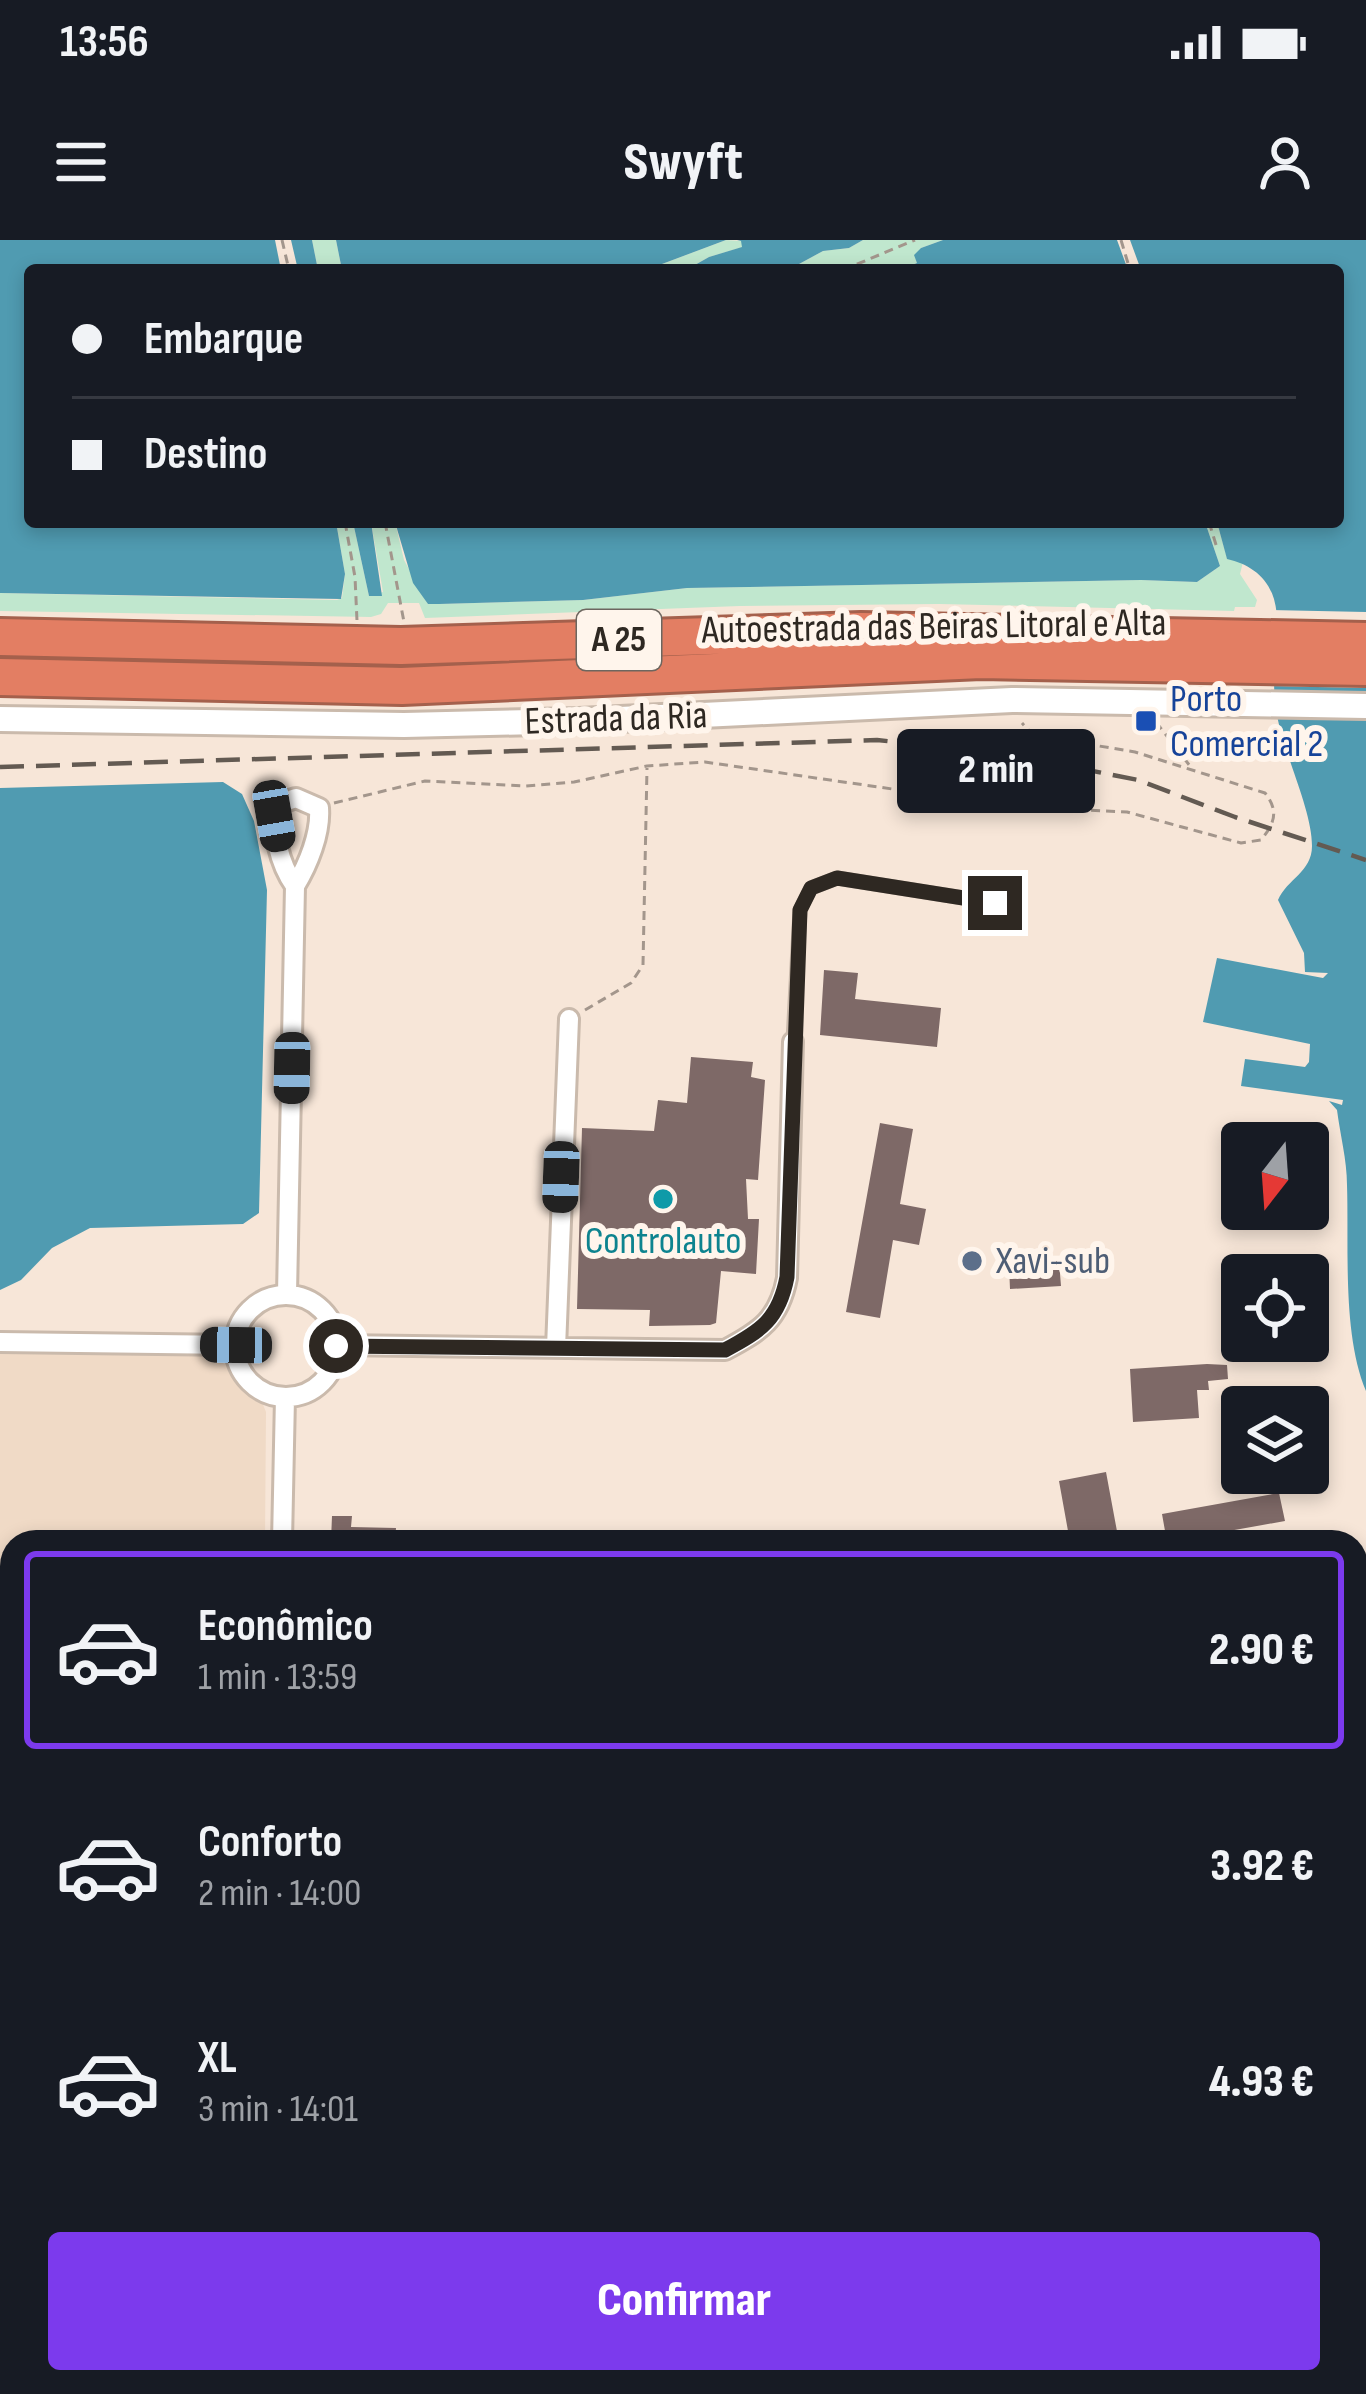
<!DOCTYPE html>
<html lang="pt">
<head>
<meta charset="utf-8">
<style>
	:root { --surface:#171b24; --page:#242831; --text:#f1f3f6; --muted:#9ea1a6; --line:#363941; --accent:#7c3aed }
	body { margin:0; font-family:"Sofia Sans Condensed",sans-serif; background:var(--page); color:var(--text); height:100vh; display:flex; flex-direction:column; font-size:45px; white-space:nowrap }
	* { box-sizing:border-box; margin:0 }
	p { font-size:39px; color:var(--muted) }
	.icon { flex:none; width:66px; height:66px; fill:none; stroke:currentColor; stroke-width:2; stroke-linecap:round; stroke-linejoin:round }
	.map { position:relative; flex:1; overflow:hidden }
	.details { position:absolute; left:0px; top:1290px; width:1368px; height:864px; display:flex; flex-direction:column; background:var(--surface); border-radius:36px 36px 0 0; box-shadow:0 6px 18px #0003 }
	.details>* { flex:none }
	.hud { position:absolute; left:24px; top:24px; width:1320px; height:264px; border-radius:12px; box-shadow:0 6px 18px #0003; display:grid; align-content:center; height:264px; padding:0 48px; background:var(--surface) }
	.needle { width:78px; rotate:197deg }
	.buttons { position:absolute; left:1221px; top:882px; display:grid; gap:24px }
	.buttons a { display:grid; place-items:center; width:108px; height:108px; border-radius:12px; background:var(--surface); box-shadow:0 6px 18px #0003; font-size:60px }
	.end { position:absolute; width:54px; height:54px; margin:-27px; border:15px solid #2e2822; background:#fff; box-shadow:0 0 0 6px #fff }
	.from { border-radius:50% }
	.bubble { position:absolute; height:84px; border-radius:12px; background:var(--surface); box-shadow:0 6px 18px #0003; font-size:39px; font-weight:800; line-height:84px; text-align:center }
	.car { position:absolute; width:36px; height:72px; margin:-36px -18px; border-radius:15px; box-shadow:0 0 9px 3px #0007; background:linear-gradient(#222 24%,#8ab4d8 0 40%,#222 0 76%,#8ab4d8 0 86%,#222 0) }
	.hud b { display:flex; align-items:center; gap:42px; height:114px; font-size:45px }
	.hud b+b { border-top:3px solid var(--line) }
	.hud i { width:30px; height:30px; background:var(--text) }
	ul { padding:21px 0 0; list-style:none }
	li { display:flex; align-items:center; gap:36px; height:198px; margin:0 24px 18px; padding:0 24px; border:6px solid transparent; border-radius:12px }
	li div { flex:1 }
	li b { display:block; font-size:45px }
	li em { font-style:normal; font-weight:800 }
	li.on { border-color:var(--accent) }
	li>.icon { width:108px; height:108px; stroke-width:1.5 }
	.cta { display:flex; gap:24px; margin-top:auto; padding:24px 48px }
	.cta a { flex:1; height:138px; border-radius:12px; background:var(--accent); color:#fff; font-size:48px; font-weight:800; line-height:138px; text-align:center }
	.status { display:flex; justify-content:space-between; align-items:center; height:84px; padding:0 60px; background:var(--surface); direction:ltr }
	.status svg { height:33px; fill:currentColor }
	header { display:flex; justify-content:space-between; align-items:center; height:156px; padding:0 48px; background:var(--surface); font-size:54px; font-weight:800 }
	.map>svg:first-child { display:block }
</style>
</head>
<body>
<div class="status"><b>13:56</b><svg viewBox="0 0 49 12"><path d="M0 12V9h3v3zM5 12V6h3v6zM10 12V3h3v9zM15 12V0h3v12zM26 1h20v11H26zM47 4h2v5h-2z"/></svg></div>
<header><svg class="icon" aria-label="menu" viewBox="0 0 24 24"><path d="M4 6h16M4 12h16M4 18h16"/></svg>Swyft<svg class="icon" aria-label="person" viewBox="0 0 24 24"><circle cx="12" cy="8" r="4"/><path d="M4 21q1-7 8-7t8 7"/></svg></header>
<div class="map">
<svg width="1366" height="2154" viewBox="0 0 1366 2154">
	<rect width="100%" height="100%" fill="#f7e6d8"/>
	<path fill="#f0dac6" d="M0 1112 203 1115 227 1125 243 1151 262 1162 266 1172 265 1302H12V1446H0Z
		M0 1477H12V1871H0Z"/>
	<path fill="#c0e7ce" d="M312 0H336L342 30H318Z
		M726 0 742 1 743 7 709 17 686 30H646Z
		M863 0H943L921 8 917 23 900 30H788L823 11 849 8Z
		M336 282H353L369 356 383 352 371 282H395L404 320 428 364H439L583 360 687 348 1141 340 1197 342 1220 326 1205 282H1217L1227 318 1243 322 1240 334 1257 360 1255 367H1235L1234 371 939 364 740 366 425 378 419 363H388L381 374 371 377 0 371V353L337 360 342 358 345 334Z
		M0 411 277 418 295 426 0 428Z"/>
	<path fill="#509bb1" d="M0 0H275L281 30H30V282H336L345 334 341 359 0 353Z
		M291 0H312L318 30H298Z
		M336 0H726L646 30H342Z
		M737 0H863L849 8 823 11 788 30H686L709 17 742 7 741 1Z
		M943 0H1117L1128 30H900L917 23 914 15 921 8Z
		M1130 0H1366V1151C1342 1094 1349 1007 1347 945 1347 920 1340 894 1337 870L1329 861 1342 865 1343 860 1241 846 1245 819 1305 827 1309 822 1310 804 1203 782 1217 718 1323 738 1328 733 1305 732 1304 713 1278 660C1287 639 1312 632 1312 606 1312 566 1279 506 1275 462 1271 430 1283 391 1274 359 1267 336 1249 324 1227 319L1217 282H1338V30H1141Z
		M353 282H371L382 356H369Z
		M395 282H1205L1220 326 1197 342 1141 340 687 348 583 360 439 364H428L413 343Z
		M223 542 242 554 254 581 267 650 259 973 243 984 90 988 52 1008 21 1040 0 1050V548Z
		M0 1871H12V2142H1356V1939L1366 1968V2154H0Z"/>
	<path fill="#f7e6d8" d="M1269 370 1366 372V448L1269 446Z"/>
	<path fill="#7e6967" d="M824 730 858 733 855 759 941 768 937 807 820 795Z
		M691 817 753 822 751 837 765 840 758 940 746 939 748 979H759L756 1034 721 1031 716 1083 710 1085 649 1086 650 1070 577 1069 582 888 654 891 658 860 687 863Z
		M880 883 913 889 900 964 926 969 919 1005 893 1000 880 1078 846 1072Z
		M1059 1021 1061 1046 1010 1049 1009 1025Z
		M1207 1124 1227 1125 1228 1139 1208 1141 1209 1150H1197L1199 1178 1133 1182 1130 1129Z
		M1106 1232 1119 1302H1070L1059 1241Z
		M1279 1253 1285 1281 1167 1302 1162 1274Z
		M332 1276H352L351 1287 396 1288 395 1302 331 1301Z"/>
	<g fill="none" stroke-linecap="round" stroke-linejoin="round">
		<defs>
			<path id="service" d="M793 800 800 670 811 648 837 638 995 663"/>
			<path id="minor" d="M287 1054 295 646C308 625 321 593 319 568L296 558 278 564C270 589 280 625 295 646
				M235 1106a51 51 0 1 1 102 0a51 51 0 1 1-102 0Z
				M0 1102 236 1105
				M336 1105 725 1110C761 1091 779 1079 787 1038L793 802
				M556 1108 569 779
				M282 1302 285 1157
				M0 1459H12"/>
			<path id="tertiary" d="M0 479 404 485 579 481 1012 460 1366 466"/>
			<path id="motorway" d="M0 397 401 406 861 391 1366 401
				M0 437 402 446 981 420 1366 427"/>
		</defs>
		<use href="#service" stroke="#cabaac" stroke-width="15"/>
		<use href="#minor" stroke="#cabaac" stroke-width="24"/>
		<use href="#tertiary" stroke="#cabaac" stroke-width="30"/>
		<use href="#motorway" stroke="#a4604c" stroke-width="42"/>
		<path stroke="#a3968c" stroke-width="3" stroke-dasharray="9 6" stroke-linecap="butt" d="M282 0 289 30
			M1121 0 1130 30
			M843 30 915 0
			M345 282 355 337 357 381
			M385 282 404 382
			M1209 282 1217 308
			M1156 482 1190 526
			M334 563 425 541 526 546 574 542 647 526 705 522 906 551 1063 569 1127 572 1241 603 1261 600C1275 583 1279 571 1265 553L1135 512 1033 495 1022 483
			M585 770 631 743 643 725 647 528"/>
		<use href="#service" stroke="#fff" stroke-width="9"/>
		<use href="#minor" stroke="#fff" stroke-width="18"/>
		<use href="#tertiary" stroke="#fff" stroke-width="24"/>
		<use href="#motorway" stroke="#e37e63" stroke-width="36"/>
		<path stroke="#635a52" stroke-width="4.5" stroke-dasharray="24 12" stroke-linecap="butt" d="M0 527 877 500 1007 514 1138 540 1235 577 1366 620"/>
	</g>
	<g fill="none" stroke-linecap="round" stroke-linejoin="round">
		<path stroke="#2e2822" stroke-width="15" d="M336 1106 725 1110C761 1091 779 1079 787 1037L800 670 811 648 837 638 995 663"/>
	</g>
	<rect fill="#1a4fb4" stroke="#fff5ec" stroke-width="4.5" x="1134" y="469" width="24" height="24" rx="6"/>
	<circle fill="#0f9aa8" stroke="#fff5ec" stroke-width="4.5" cx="663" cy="959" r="12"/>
	<circle fill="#5c6f8a" stroke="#fff5ec" stroke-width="4.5" cx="972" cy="1021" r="12"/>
	<g text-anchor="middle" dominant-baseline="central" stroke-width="12" stroke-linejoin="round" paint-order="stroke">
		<rect fill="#fff5ec" stroke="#6d665f" stroke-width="3" x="577" y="370" width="84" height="60" rx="9"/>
		<g font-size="36" font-weight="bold" fill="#2e2822">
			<text x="619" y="400">A 25</text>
		</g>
		<g font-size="39" fill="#2e2822" stroke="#fff5ec">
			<text transform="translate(934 387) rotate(-1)">Autoestrada das Beiras Litoral e Alta</text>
			<text transform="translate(616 479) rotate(-2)">Estrada da Ria</text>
		</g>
		<g font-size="39" fill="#164399" stroke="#fff5ec" text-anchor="start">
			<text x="1170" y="459">Porto<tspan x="1170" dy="45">Comercial 2</tspan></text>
		</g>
		<g font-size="39" fill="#0d838f" stroke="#fff5ec">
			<text x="663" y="1001">Controlauto</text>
		</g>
		<g font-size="39" fill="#4e5e75" stroke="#fff5ec" text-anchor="start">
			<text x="996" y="1021">Xavi-sub</text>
		</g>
	</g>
</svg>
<div class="buttons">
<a><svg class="needle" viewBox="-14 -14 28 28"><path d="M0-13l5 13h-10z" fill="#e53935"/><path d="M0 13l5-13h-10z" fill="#9ea1a6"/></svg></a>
<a><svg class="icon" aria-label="locate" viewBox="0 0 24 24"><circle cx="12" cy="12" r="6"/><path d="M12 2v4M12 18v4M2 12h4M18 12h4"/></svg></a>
<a><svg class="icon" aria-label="layers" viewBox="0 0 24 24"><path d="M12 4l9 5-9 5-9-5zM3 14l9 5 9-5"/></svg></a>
</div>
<i class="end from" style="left:336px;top:1106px"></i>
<i class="end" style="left:995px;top:663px"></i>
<div class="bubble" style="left:897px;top:489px;width:198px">2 min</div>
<i class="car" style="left:274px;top:576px;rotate:170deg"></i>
<i class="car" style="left:292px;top:828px;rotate:181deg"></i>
<i class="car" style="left:561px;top:937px;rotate:182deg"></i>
<i class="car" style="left:236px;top:1105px;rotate:271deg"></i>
<div class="hud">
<b><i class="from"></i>Embarque</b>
<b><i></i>Destino</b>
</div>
<section class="details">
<ul>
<li class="on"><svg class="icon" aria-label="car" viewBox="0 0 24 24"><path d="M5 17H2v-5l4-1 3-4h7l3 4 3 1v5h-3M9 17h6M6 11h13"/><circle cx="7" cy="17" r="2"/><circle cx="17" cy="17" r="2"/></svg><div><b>Econômico</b><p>1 min · 13:59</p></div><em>2.90 €</em></li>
<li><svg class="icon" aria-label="car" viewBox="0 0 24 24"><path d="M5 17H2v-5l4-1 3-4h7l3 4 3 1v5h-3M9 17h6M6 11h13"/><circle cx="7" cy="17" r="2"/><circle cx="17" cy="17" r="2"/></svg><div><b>Conforto</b><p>2 min · 14:00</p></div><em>3.92 €</em></li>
<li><svg class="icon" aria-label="car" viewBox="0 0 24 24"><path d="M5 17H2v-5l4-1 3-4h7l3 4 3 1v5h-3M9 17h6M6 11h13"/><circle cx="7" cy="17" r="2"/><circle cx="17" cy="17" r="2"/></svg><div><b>XL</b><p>3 min · 14:01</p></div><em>4.93 €</em></li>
</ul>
<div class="cta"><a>Confirmar</a></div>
</section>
</div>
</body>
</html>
